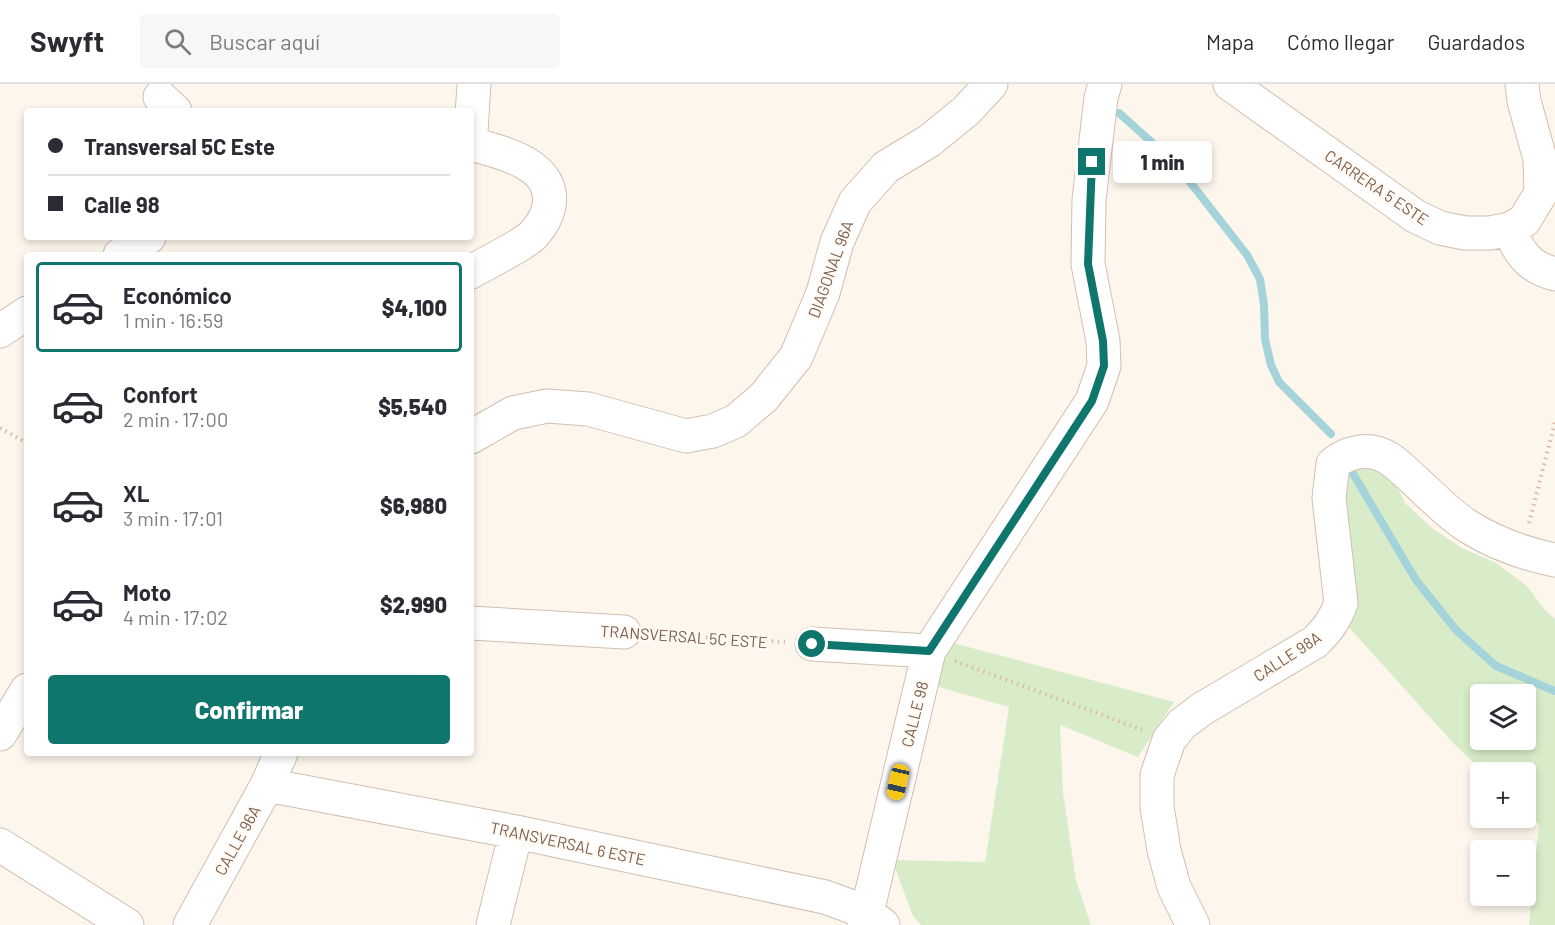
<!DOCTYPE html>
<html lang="es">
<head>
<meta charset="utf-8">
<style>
	:root { --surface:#fff; --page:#f7f7f7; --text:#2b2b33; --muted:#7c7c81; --line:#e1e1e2; --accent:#0f766e }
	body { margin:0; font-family:Barlow,sans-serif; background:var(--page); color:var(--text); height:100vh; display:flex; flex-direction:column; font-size:22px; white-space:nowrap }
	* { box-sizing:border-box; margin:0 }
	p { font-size:20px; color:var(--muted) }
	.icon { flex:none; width:33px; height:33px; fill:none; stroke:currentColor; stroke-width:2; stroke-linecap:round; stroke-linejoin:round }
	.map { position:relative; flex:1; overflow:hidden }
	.side { position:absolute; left:24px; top:168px; width:450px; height:504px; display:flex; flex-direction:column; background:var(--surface); border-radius:6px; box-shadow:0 3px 9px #0003 }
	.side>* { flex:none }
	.guide { position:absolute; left:24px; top:24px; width:450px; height:132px; border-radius:6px; box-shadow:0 3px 9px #0003; display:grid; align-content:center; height:132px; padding:0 24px; background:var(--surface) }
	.buttons { position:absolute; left:1470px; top:600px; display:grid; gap:12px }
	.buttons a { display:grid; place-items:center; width:66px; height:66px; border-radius:6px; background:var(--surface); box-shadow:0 3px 9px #0003; font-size:30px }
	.end { position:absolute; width:27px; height:27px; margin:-14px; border:8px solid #0f766e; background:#fff; box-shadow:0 0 0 3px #fff }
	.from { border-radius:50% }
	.bubble { position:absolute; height:42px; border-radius:6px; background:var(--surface); box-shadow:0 3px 9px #0003; font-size:20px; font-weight:800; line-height:42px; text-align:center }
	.car { position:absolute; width:18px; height:36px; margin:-18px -9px; border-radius:8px; box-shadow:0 0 4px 2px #0007; background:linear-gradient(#f5c518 24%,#345 0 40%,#f5c518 0 76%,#345 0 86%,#f5c518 0) }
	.guide b { display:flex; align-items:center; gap:21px; height:57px; font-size:22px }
	.guide b+b { border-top:2px solid var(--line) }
	.guide i { width:15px; height:15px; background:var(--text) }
	ul { padding:10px 0 0; list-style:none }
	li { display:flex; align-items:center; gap:18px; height:90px; margin:0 12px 9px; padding:0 12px; border:3px solid transparent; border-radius:6px }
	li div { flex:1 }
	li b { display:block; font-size:22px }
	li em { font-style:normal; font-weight:800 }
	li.selected { border-color:var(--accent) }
	li>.icon { width:54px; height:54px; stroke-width:1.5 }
	.cta { display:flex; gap:12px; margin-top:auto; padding:12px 24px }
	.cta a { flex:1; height:69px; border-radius:6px; background:var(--accent); color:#fff; font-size:24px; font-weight:800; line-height:69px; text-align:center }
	header { display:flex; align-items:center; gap:36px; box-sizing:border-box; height:84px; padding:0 30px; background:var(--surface); border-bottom:2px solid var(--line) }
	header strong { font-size:28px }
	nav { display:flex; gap:33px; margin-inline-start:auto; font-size:21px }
	.search { width:420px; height:54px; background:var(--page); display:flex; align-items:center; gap:15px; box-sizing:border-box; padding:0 21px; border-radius:6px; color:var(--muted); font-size:22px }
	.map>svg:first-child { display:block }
</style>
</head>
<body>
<header>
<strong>Swyft</strong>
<div class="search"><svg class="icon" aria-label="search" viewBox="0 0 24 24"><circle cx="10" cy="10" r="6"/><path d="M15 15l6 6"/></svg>Buscar aquí</div>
<nav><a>Mapa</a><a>Cómo llegar</a><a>Guardados</a></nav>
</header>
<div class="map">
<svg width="1555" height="841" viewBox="0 0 1555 841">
	<rect width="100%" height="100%" fill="#fdf6ec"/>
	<path fill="#d8ecc9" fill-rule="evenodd" d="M1365 383 1392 394 1406 420 1432 444 1462 464 1496 479 1527 502 1545 526 1555 535V841H1529L1539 740 1526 728V688H1484L1456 662 1346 540 1340 414 1350 389ZM1480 610H1526V656H1480Z
		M953 559 1174 618 1138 673 1060 641 1063 709 1076 796 1091 841H921L913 832 892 776 985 778 1009 623 932 601Z"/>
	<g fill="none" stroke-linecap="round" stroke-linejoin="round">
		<path stroke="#a5d3da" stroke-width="8" d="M1119 29 1176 80 1247 171 1260 195 1264 221 1265 255 1271 281 1279 298 1331 350
			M1349 383 1416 496 1456 546 1496 582 1555 607"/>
		<defs>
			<path id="minor" d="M1230 0 1415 132 1440 144 1465 149H1490L1510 145 1524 137 1541 109 1540 75 1524 17 1522 0
				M160 13 175 27
				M471 48 474 0
				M471 60C501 68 556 80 549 122 547 133 542 141 534 150 524 161 486 179 471 188
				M1510 145C1518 169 1530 184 1555 190
				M120 171 149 153
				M0 247 27 229
				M471 353 513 329 547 322 588 325 686 352 713 347 736 337 764 313 796 273 823 209 837 158 855 118 886 83 929 57 966 27 991 0
				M471 539 624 548
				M812 560 929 567
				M0 650 27 606
				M267 701 516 748 825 813 866 828 883 841
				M0 761 127 841
				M190 841 267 701 281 669
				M493 841 516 748
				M864 841 929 567 1092 317 1104 282 1103 257 1088 180 1089 116 1101 14 1105 0
				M1193 841 1174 803 1164 766 1157 723V691L1169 656 1182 640 1202 625 1315 558C1328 545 1335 536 1341 519L1329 414 1333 380C1348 367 1370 363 1388 374 1397 379 1405 388 1413 395 1431 411 1448 430 1469 443 1495 459 1525 470 1555 476"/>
		</defs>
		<use href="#minor" stroke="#d1beb0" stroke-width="35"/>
		<path stroke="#d9b8a5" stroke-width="4" stroke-dasharray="1.5 4.5" stroke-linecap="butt" d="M0 344 27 359
			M1529 439 1555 338
			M652 550 785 558
			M955 577 1143 646"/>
		<use href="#minor" stroke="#fff" stroke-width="33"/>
	</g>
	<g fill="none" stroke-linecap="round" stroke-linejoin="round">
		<path stroke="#0f766e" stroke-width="8" d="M812 560 929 567 1092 317 1104 282 1103 257 1088 180 1092 78"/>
	</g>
	<g text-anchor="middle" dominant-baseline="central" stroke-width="4.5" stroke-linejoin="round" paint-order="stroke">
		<g font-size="16" fill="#7a5c4d" stroke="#fffaf3">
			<text transform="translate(1377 103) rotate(34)">CARRERA 5 ESTE</text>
			<text transform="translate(830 185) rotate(-70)">DIAGONAL 96A</text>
			<text transform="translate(684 552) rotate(4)">TRANSVERSAL 5C ESTE</text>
			<text transform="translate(1287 572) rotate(-33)">CALLE 98A</text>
			<text transform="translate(914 630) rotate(-76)">CALLE 98</text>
			<text transform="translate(237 756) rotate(-61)">CALLE 96A</text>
			<text transform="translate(568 759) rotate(12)">TRANSVERSAL 6 ESTE</text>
		</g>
	</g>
</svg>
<div class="buttons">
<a><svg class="icon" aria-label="layers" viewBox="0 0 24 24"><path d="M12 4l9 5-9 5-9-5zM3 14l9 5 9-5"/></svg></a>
<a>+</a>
<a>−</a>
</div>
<i class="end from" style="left:812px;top:560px"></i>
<i class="end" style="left:1092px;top:78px"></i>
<div class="bubble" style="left:1113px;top:57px;width:99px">1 min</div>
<i class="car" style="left:898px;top:698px;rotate:193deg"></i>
<div class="guide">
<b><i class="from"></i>Transversal 5C Este</b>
<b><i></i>Calle 98</b>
</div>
<section class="side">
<ul>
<li class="selected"><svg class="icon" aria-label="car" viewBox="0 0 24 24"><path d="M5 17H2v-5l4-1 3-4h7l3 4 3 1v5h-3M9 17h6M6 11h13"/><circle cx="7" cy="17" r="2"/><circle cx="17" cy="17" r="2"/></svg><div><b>Económico</b><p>1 min · 16:59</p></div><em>$4,100</em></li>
<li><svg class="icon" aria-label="car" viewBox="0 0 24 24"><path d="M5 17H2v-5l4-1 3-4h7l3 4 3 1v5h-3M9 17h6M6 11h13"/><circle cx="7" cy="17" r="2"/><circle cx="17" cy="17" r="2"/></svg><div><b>Confort</b><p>2 min · 17:00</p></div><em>$5,540</em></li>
<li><svg class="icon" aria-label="car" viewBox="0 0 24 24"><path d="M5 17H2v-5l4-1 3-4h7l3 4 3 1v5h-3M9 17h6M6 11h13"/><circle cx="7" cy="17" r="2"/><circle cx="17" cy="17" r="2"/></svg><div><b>XL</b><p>3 min · 17:01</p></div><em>$6,980</em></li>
<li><svg class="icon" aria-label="car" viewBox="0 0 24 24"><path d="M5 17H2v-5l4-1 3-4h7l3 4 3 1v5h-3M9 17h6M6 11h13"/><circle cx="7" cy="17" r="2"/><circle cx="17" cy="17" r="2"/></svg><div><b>Moto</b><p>4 min · 17:02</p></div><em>$2,990</em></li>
</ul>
<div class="cta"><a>Confirmar</a></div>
</section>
</div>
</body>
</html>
